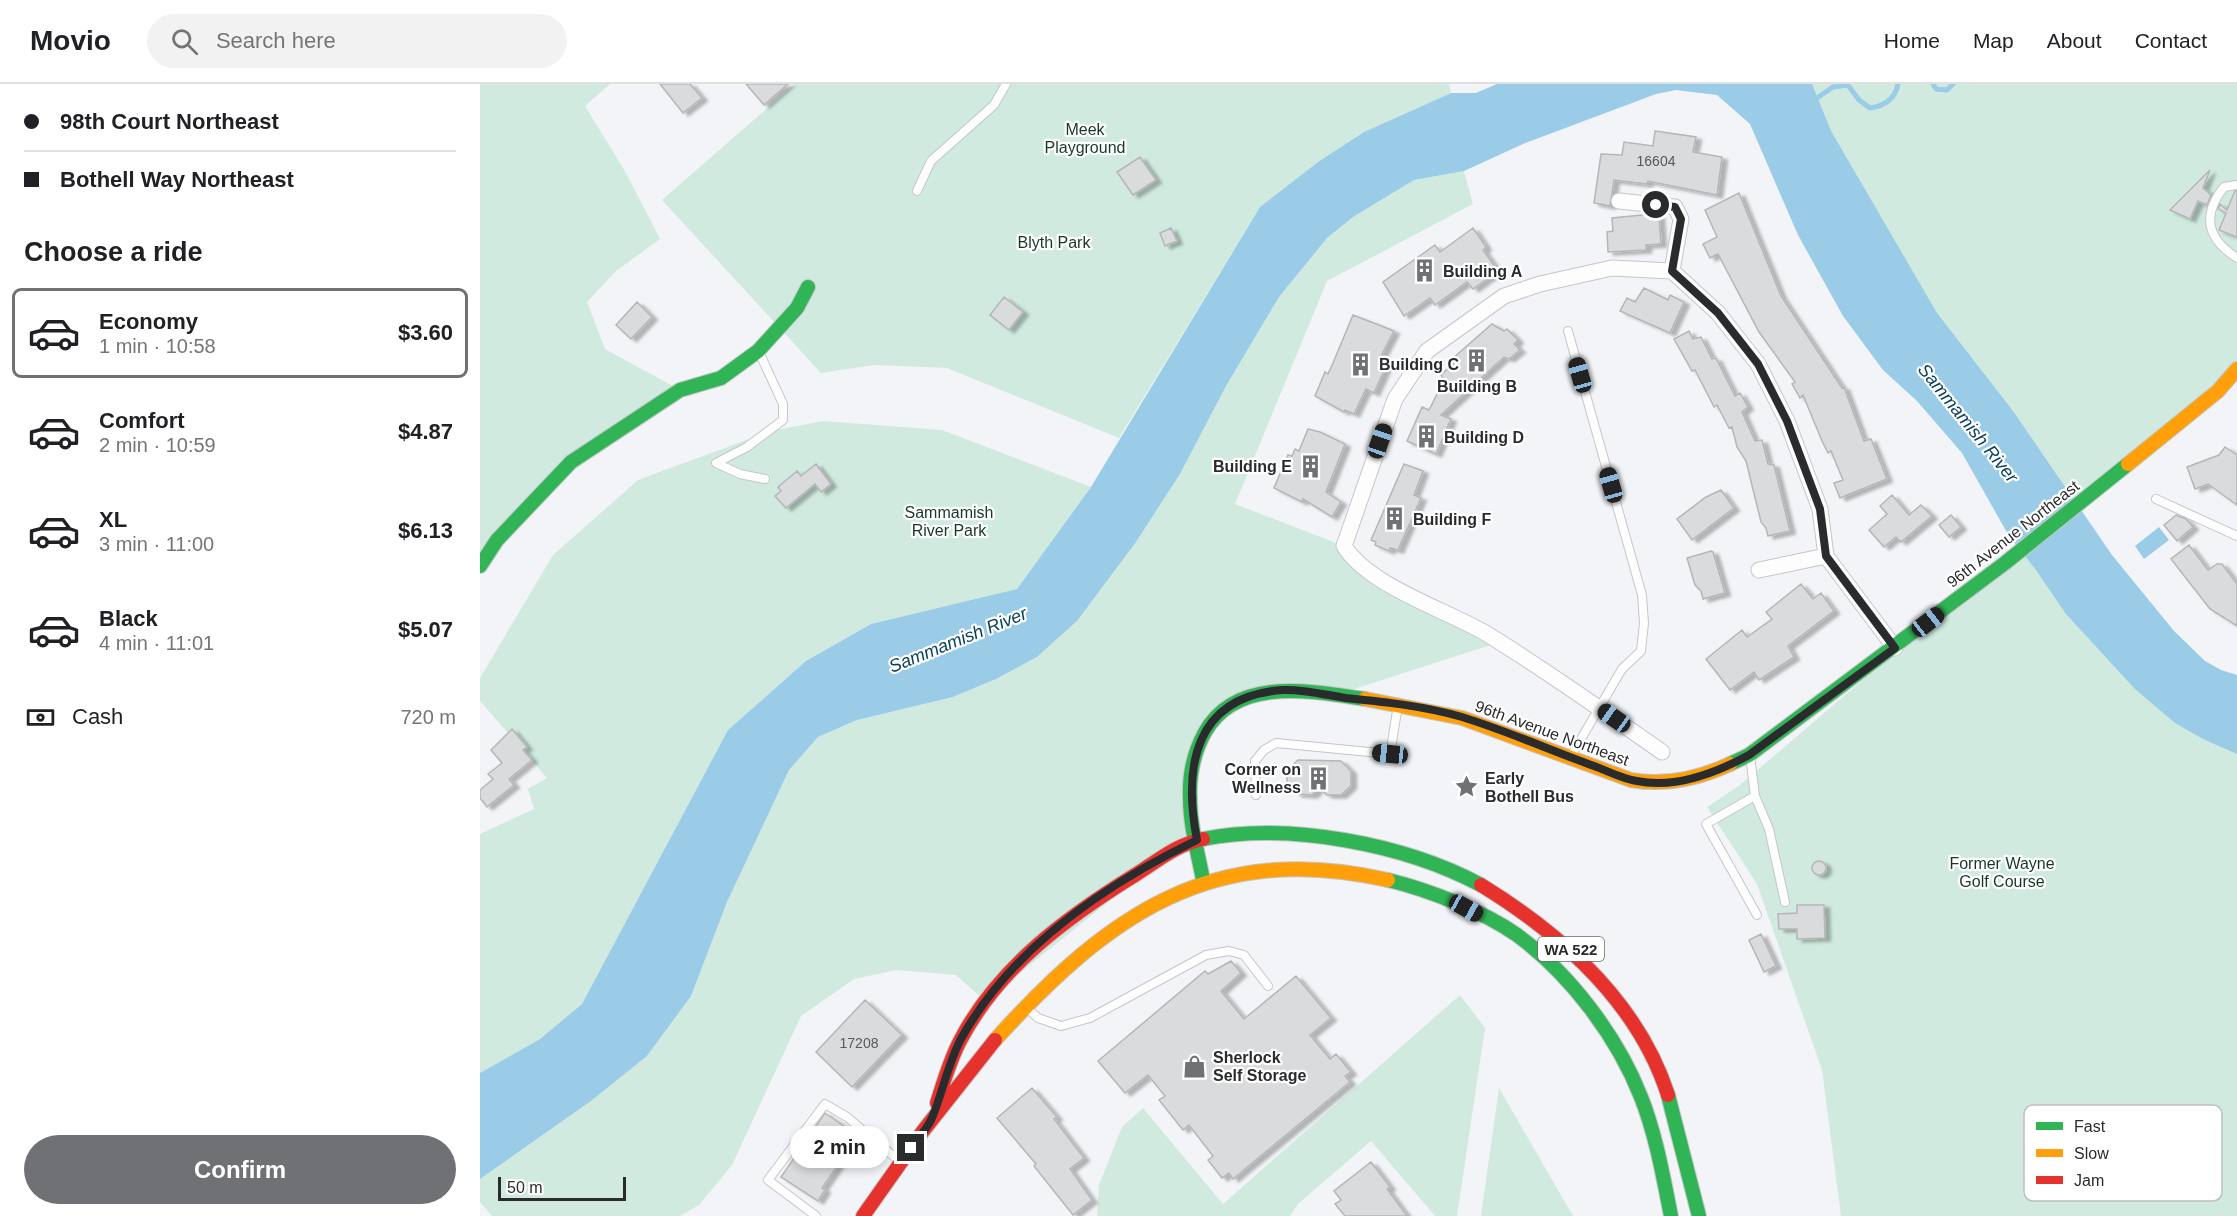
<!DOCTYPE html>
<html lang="en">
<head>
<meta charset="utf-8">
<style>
	:root { --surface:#fff; --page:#f2f2f2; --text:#202124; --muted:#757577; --line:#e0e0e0; --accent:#707174 }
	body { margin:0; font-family:Helvetica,sans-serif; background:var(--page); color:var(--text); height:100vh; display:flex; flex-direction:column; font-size:22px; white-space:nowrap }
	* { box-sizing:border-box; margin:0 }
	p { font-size:20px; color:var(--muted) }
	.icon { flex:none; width:33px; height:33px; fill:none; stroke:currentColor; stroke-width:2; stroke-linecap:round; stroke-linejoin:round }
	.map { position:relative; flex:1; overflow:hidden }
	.sheet { display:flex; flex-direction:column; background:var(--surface); width:480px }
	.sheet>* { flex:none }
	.top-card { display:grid; align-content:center; height:132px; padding:0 24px; background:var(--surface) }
	.scale { position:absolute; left:18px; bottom:15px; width:128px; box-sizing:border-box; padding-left:6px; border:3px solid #2a2b2d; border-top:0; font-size:16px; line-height:21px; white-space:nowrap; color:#2a2b2d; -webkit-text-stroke:4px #fff; paint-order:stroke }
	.end { position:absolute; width:27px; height:27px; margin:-14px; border:8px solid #2a2b2d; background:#fff; box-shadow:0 0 0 3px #fff }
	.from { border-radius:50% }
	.bubble { position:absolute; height:42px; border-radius:21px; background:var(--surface); box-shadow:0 3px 9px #0003; font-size:20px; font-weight:800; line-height:42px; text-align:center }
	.car { position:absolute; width:18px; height:36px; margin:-18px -9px; border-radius:8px; box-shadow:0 0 4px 2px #0007; background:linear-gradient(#222 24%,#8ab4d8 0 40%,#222 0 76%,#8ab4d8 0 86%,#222 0) }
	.top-card b { display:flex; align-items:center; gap:21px; height:57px; font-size:22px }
	.top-card b+b { border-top:2px solid var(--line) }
	.top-card i { width:15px; height:15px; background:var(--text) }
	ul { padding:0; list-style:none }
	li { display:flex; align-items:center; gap:18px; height:90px; margin:0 12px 9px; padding:0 12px; border:3px solid transparent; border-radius:9px }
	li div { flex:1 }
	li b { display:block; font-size:22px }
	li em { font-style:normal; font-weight:800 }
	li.on { border-color:var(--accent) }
	li>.icon { width:54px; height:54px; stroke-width:1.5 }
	h2 { padding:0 24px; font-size:27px; line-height:72px }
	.pay { display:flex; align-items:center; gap:15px; height:66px; padding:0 24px; font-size:22px }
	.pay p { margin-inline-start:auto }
	.action { display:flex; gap:12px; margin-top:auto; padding:12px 24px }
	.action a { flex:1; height:69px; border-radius:36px; background:var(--accent); color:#fff; font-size:24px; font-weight:800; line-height:69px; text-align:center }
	header { display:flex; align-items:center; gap:36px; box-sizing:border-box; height:84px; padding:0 30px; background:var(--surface); border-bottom:2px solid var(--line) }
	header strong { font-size:28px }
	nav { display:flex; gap:33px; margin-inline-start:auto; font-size:21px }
	.search { width:420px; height:54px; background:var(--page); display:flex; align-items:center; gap:15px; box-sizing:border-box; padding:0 21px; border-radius:33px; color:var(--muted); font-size:22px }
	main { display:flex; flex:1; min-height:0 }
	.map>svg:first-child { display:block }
</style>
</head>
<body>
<header>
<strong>Movio</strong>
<div class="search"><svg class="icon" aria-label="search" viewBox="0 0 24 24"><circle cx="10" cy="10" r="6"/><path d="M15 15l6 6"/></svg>Search here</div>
<nav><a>Home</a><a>Map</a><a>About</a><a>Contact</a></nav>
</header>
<main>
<section class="sheet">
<div class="top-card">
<b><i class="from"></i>98th Court Northeast</b>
<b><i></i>Bothell Way Northeast</b>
</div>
<h2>Choose a ride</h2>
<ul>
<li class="on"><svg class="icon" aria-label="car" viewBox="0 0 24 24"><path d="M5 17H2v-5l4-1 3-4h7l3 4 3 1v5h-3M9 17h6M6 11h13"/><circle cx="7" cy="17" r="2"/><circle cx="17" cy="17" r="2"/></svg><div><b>Economy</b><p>1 min · 10:58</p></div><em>$3.60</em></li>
<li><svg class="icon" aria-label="car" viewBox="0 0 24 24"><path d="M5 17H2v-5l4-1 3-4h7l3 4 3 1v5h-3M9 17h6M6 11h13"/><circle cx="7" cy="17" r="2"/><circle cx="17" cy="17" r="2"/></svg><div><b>Comfort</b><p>2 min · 10:59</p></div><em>$4.87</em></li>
<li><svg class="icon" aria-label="car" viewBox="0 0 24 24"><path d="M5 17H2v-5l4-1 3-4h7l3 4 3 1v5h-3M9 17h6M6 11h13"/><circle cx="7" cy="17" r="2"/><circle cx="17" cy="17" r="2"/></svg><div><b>XL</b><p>3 min · 11:00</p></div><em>$6.13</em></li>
<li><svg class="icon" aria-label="car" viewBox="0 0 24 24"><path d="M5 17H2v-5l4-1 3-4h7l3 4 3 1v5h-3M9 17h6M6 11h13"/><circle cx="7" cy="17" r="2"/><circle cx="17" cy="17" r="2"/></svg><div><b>Black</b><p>4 min · 11:01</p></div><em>$5.07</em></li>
</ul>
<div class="pay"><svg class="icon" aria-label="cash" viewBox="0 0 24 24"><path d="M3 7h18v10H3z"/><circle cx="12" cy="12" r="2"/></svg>Cash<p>720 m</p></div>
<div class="action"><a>Confirm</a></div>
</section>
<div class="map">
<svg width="1757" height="1132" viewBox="0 0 1757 1132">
	<defs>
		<filter id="shadow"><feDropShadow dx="5.5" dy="3" stdDeviation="1.5" flood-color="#0004"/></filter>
	</defs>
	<rect width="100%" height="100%" fill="#f2f4f7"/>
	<path fill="#d0eadf" d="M0 0H130L105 22 146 89 180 155 136 187 107 218 125 265 200 306 91 378 0 482Z
		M315 0H969L971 9 884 48 838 78 780 123 639 354 467 284 394 281 341 289 182 116Z
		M1247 0H1757V285L1567 437Z
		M984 87 993 120 847 197 755 420 864 462 1014 560 852 612 764 613 719 658 717 756 688 770 505 917 476 891 417 886 374 895 321 932 252 1081 219 1121 200 1132H12L0 1118V1095L111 1017 167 972 211 912 247 818 309 686 338 653 377 636 473 613 516 595 557 573 597 537 656 458 700 390 746 302 799 213 847 154 873 133 934 96Z
		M343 337 462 346 611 403 537 505 391 540 326 577 248 646 102 920 60 955 0 989V750L54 725 48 705 67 694 0 617V594L73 471 158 396 291 347Z
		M1565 440 1757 627V1132H1361L1342 986 1277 800 1227 723 1260 701Z
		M980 911 1005 944 977 1132H955L891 1057 818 1120 810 1132H617L619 1101 642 1043 663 1024 743 1120Z
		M1019 1004 1093 1132H1001Z"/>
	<path fill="#9acbe7" d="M1017 0H1332L1351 47 1457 229 1533 327 1632 471 1694 547 1725 577 1741 586 1757 591V670L1723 655 1695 639 1655 605 1586 530 1556 486 1529 452 1482 369 1437 317 1403 286 1363 232 1318 151 1270 40 1237 11 1196 6 1176 10 1043 60 984 87 934 96 873 133 847 154 799 213 746 302 700 390 656 458 597 537 557 573 516 595 473 613 377 636 338 653 309 686 247 818 211 912 167 972 111 1017 0 1095V989L60 955 102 920 248 646 326 577 391 540 537 505 611 403 780 123 838 78 884 48 971 9H996Z
		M1679 443 1689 456 1664 475 1655 462Z"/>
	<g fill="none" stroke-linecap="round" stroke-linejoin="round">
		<path stroke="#9acbe7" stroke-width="5" d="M1453 0 1456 5 1467 6 1473 0
			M1334 16 1353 3 1368 1 1379 16 1390 24C1404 22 1415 16 1418 0"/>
	</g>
	<path fill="#dadbdd" stroke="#b4b6b8" stroke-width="1.5" filter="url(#shadow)" d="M180 0H210L222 14 203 29Z
		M266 0H308L284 21Z
		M1175 47 1216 53 1213 68 1242 73 1237 111 1168 97 1167 100 1134 96 1130 122 1114 119 1121 70 1142 71 1144 58 1173 62Z
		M660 73 676 96 653 111 637 88Z
		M1730 86 1723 104 1731 111 1727 121 1718 117 1710 135 1690 126Z
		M1755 107H1757V153L1739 146 1746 129 1738 125 1740 120 1747 126Z
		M1259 109 1301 212 1362 304 1364 303 1384 357 1391 355 1407 395 1360 414 1354 399 1363 396 1351 367 1348 369 1342 357 1323 311 1320 314 1312 300 1315 298 1279 248 1238 170 1230 174 1223 160 1237 153 1225 126Z
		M1172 130 1179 131 1181 160 1166 161V166L1128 168 1127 148 1133 147 1132 134Z
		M691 144 697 157 685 162 680 149Z
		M993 144 1006 163 1003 166 1018 187 993 205 987 198 955 221 950 214 924 232 903 198 955 161 960 168Z
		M1164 204 1188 216 1190 211 1204 218 1190 249 1140 227 1147 214 1155 218Z
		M524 213 543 228 529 246 510 231Z
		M157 218 172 233 151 255 136 241Z
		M873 231 914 247 900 274 908 278 894 309 886 305 874 330 865 326 864 328 835 312 845 288 848 290 853 279Z
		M1012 240 1024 247 1027 245 1038 256 1034 260 1040 266 1029 275 1024 273 961 331 971 335 956 370 927 357 942 323 949 326 964 296 961 291 975 278 972 275Z
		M1209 247 1213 255 1221 253 1232 275 1236 274 1255 312 1260 309 1268 323 1262 328 1275 357 1282 356 1288 380 1294 381 1310 447 1288 452 1286 444 1281 438 1266 377 1257 363 1252 343 1249 344 1237 321 1234 323 1215 286 1212 287 1194 255Z
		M828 345 840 348 865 360 846 408 861 418 852 433 823 415 822 418 794 404 808 371 812 372 815 365 819 367Z
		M1745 363 1757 371V421L1728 400 1715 405 1707 383 1739 371Z
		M336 380 351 400 341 408 335 400 306 424 295 412 301 407 298 403 317 387 321 392Z
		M924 380 943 387 934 411 941 414 918 466 910 464 909 467 895 461 896 458 891 456Z
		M1241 406 1254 424 1212 456 1197 435 1226 413Z
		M1412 411 1429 431 1441 421 1452 432 1421 458 1416 453 1404 463 1389 446 1407 430 1400 422Z
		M1471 431 1481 443 1469 453 1459 441Z
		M1696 431 1706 435 1713 443 1697 457 1684 441Z
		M1709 461 1728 486 1737 480H1742L1757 500V542L1730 525 1691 475Z
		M1231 467 1233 468 1245 509 1223 515 1221 507 1215 501 1207 474Z
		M1321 500 1333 515 1341 509 1354 527 1308 562 1314 573 1279 596 1274 588 1250 606 1226 575 1262 546 1267 553 1292 535 1286 528Z
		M32 645 47 663 43 666 52 676 29 695 34 701 7 723 0 714V706L13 695 8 690 22 679 11 666Z
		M818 676 861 677 871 687V702L861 711H847L839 704 832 711 817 710 807 701V686Z
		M1332 784a7 7 0 1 1 14 0a7 7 0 1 1-14 0Z
		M1317 821H1344L1345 854 1317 855V845H1299L1298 830 1317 829Z
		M1281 850 1296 882 1284 888 1269 856Z
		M751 877 761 889 741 907 764 935 816 892 851 934 830 951 850 975 856 970 871 988 865 992 870 998 753 1095 749 1089 742 1094 728 1076 733 1072 709 1041 703 1046 679 1016 685 1012 668 991 645 1009 618 977 725 887 728 890Z
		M385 916 422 951 372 1003 336 968Z
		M552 1004 577 1033 574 1035 604 1074 590 1085 612 1116 593 1131 554 1082 556 1080 517 1034Z
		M345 1029 378 1052 342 1104 345 1106 338 1117 301 1093Z
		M891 1078 910 1103 907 1105 927 1132H865L855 1120 861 1116 854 1107Z"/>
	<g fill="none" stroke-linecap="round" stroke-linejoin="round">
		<defs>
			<path id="lane" d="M1757 101 1744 103C1722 131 1726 154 1757 174
				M437 107 451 77 514 21 526 0
				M1088 247 1162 511 1164 539 1161 567 1142 585 1091 672
				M279 268 303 320V336L267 363 236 379 260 390 285 395
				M1676 415 1757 452
				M1270 672 1275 712 1226 740 1277 831
				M776 711 775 677 784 666 796 659 910 670 918 621
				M1275 712 1289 745 1305 818
				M548 925 558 934 581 942 610 934 726 871 749 867 764 871 788 902
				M336 1132 288 1096 345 1020 367 1033 418 1076"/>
			<path id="street" d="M1139 117 1195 123 1201 135 1192 187
				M1279 486 1346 472
				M1182 668C1125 628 1067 587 1007 550 967 526 890 503 864 462L915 315 947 267 1024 212 1060 200 1132 184 1192 187 1238 229 1278 280 1307 337 1340 425 1346 472 1415 564"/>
			<path id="fast" d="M0 482 17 456 91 378 200 306 241 294 278 267 317 224 328 203
				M1250 680 1269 671 1525 479 1648 380
				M723 755C809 738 924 760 1001 801
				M723 796C718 769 710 742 710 714 709 691 714 668 725 648 757 592 831 607 885 615
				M908 796C949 806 1003 827 1037 851 1090 890 1137 952 1161 1013 1176 1051 1183 1092 1191 1132
				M1188 1011 1219 1132"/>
			<path id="slow" d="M1648 380 1738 307 1757 285
				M885 615 982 634 1151 696C1186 702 1218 695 1250 680
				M515 956C628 831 732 756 908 796"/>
			<path id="jam" d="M1001 801C1081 850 1158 918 1188 1011
				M457 1019C464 997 470 975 481 955 519 883 587 833 655 791 676 778 697 760 723 755
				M383 1132 443 1047 515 956"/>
		</defs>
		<use href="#lane" stroke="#c5c6c9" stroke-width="10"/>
		<use href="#street" stroke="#c5c6c9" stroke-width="17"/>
		<use href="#fast" stroke="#c5c6c9" stroke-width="16"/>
		<use href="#slow" stroke="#c5c6c9" stroke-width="16"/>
		<use href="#jam" stroke="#c5c6c9" stroke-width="16"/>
		<use href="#lane" stroke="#fdfdfe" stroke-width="8"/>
		<use href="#street" stroke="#fdfdfe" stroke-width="15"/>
		<use href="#fast" stroke="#30b455" stroke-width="14"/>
		<use href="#slow" stroke="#ff9f0a" stroke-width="14"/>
		<use href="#jam" stroke="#e5322d" stroke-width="14"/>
	</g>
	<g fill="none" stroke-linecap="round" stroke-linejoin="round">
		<path stroke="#2a2b2d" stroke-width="8" d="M431 1064C438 1055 447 1045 452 1034 463 1008 468 978 482 953 533 863 626 800 717 756 703 683 714 612 803 606 823 605 846 611 866 614 905 618 944 622 982 633 1027 647 1070 666 1114 682 1128 687 1142 695 1157 697 1196 705 1236 689 1269 671L1415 564 1346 472 1340 425 1307 337 1278 280 1238 229 1192 187 1201 135 1195 123 1176 121"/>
	</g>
	<defs>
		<symbol id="building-bare" viewBox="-9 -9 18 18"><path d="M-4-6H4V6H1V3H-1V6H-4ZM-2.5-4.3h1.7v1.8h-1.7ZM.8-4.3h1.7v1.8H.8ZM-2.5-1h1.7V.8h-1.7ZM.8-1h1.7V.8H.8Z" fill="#707174" stroke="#fff" stroke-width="2.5" paint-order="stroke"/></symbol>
		<symbol id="sight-bare" viewBox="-9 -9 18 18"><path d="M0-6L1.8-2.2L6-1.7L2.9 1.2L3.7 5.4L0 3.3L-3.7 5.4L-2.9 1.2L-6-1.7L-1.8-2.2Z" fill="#707174" stroke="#fff" stroke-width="2.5" paint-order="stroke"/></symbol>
		<symbol id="shop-bare" viewBox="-9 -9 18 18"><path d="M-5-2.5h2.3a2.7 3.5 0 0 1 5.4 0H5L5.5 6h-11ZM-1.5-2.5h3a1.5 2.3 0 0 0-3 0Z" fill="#707174" stroke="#fff" stroke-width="2.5" paint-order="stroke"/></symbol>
	</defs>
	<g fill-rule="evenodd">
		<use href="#building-bare" x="928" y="170" width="33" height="33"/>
		<use href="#building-bare" x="980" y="260" width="33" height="33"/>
		<use href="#building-bare" x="864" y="264" width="33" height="33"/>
		<use href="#building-bare" x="930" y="336" width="33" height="33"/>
		<use href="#building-bare" x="814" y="366" width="33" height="33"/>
		<use href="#building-bare" x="898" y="418" width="33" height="33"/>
		<use href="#building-bare" x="822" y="678" width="33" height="33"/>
		<use href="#sight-bare" x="970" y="686" width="33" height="33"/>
		<use href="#shop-bare" x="698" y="966" width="33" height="33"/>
	</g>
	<g text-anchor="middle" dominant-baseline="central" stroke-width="4.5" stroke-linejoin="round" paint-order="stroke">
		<g font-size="14" fill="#57585a">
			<text x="1176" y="77">16604</text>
			<text x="379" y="959">17208</text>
		</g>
		<rect fill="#fff" stroke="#6a6b6c" stroke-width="1.5" x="1058" y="853" width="66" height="24" rx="4.5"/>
		<g font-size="15" font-weight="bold" fill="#2a2b2d">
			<text x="1091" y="865">WA 522</text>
		</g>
		<g font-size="16" fill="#16382a" stroke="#fff">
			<text x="605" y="45">Meek<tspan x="605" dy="18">Playground</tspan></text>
			<text x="574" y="158">Blyth Park</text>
			<text x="469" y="428">Sammamish<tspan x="469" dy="18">River Park</tspan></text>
			<text x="1522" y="779">Former Wayne<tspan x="1522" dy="18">Golf Course</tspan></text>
		</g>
		<g font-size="16" font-weight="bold" fill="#2a2b2d" stroke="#fff" text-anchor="start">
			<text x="963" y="187">Building A</text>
			<text x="899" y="280">Building C</text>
			<text x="997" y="302" text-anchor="middle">Building B</text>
			<text x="964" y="353">Building D</text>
			<text x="812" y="382" text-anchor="end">Building E</text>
			<text x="933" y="435">Building F</text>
			<text x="821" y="685" text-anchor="end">Corner on<tspan x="821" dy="18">Wellness</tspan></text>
			<text x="1005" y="694">Early<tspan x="1005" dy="18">Bothell Bus</tspan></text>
			<text x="733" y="973">Sherlock<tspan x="733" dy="18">Self Storage</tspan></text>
		</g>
		<g font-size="16" fill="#2a2b2d" stroke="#fff">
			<text transform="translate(1533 450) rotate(-38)">96th Avenue Northeast</text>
			<text transform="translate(1072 649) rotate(20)">96th Avenue Northeast</text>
		</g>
		<g font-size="18" font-style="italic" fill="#07415c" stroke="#fff">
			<text transform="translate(1488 339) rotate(51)">Sammamish River</text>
			<text transform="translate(478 556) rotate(-22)">Sammamish River</text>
		</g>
	</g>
	<rect x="1544" y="1021" width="198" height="96" rx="9" fill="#fff" stroke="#bfbfc0" stroke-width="1.5"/>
	<rect x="1556" y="1038" width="27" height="8" fill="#30b455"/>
	<rect x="1556" y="1065" width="27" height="8" fill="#ff9f0a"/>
	<rect x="1556" y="1092" width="27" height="8" fill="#e5322d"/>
	<g font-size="16" fill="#2a2b2d">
		<text x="1594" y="1048">Fast</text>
		<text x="1594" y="1075">Slow</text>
		<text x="1594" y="1102">Jam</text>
	</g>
</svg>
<div class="scale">50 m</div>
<i class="end from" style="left:1176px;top:121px"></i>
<i class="end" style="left:431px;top:1064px"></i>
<div class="bubble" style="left:310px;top:1042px;width:99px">2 min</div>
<i class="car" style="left:1100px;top:291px;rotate:344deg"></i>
<i class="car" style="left:900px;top:357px;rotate:19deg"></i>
<i class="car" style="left:1131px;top:401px;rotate:344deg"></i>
<i class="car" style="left:1448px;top:538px;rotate:52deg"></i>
<i class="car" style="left:1134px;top:634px;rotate:305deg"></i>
<i class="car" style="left:910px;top:670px;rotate:276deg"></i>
<i class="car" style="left:986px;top:824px;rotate:119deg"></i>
</div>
</main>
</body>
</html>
